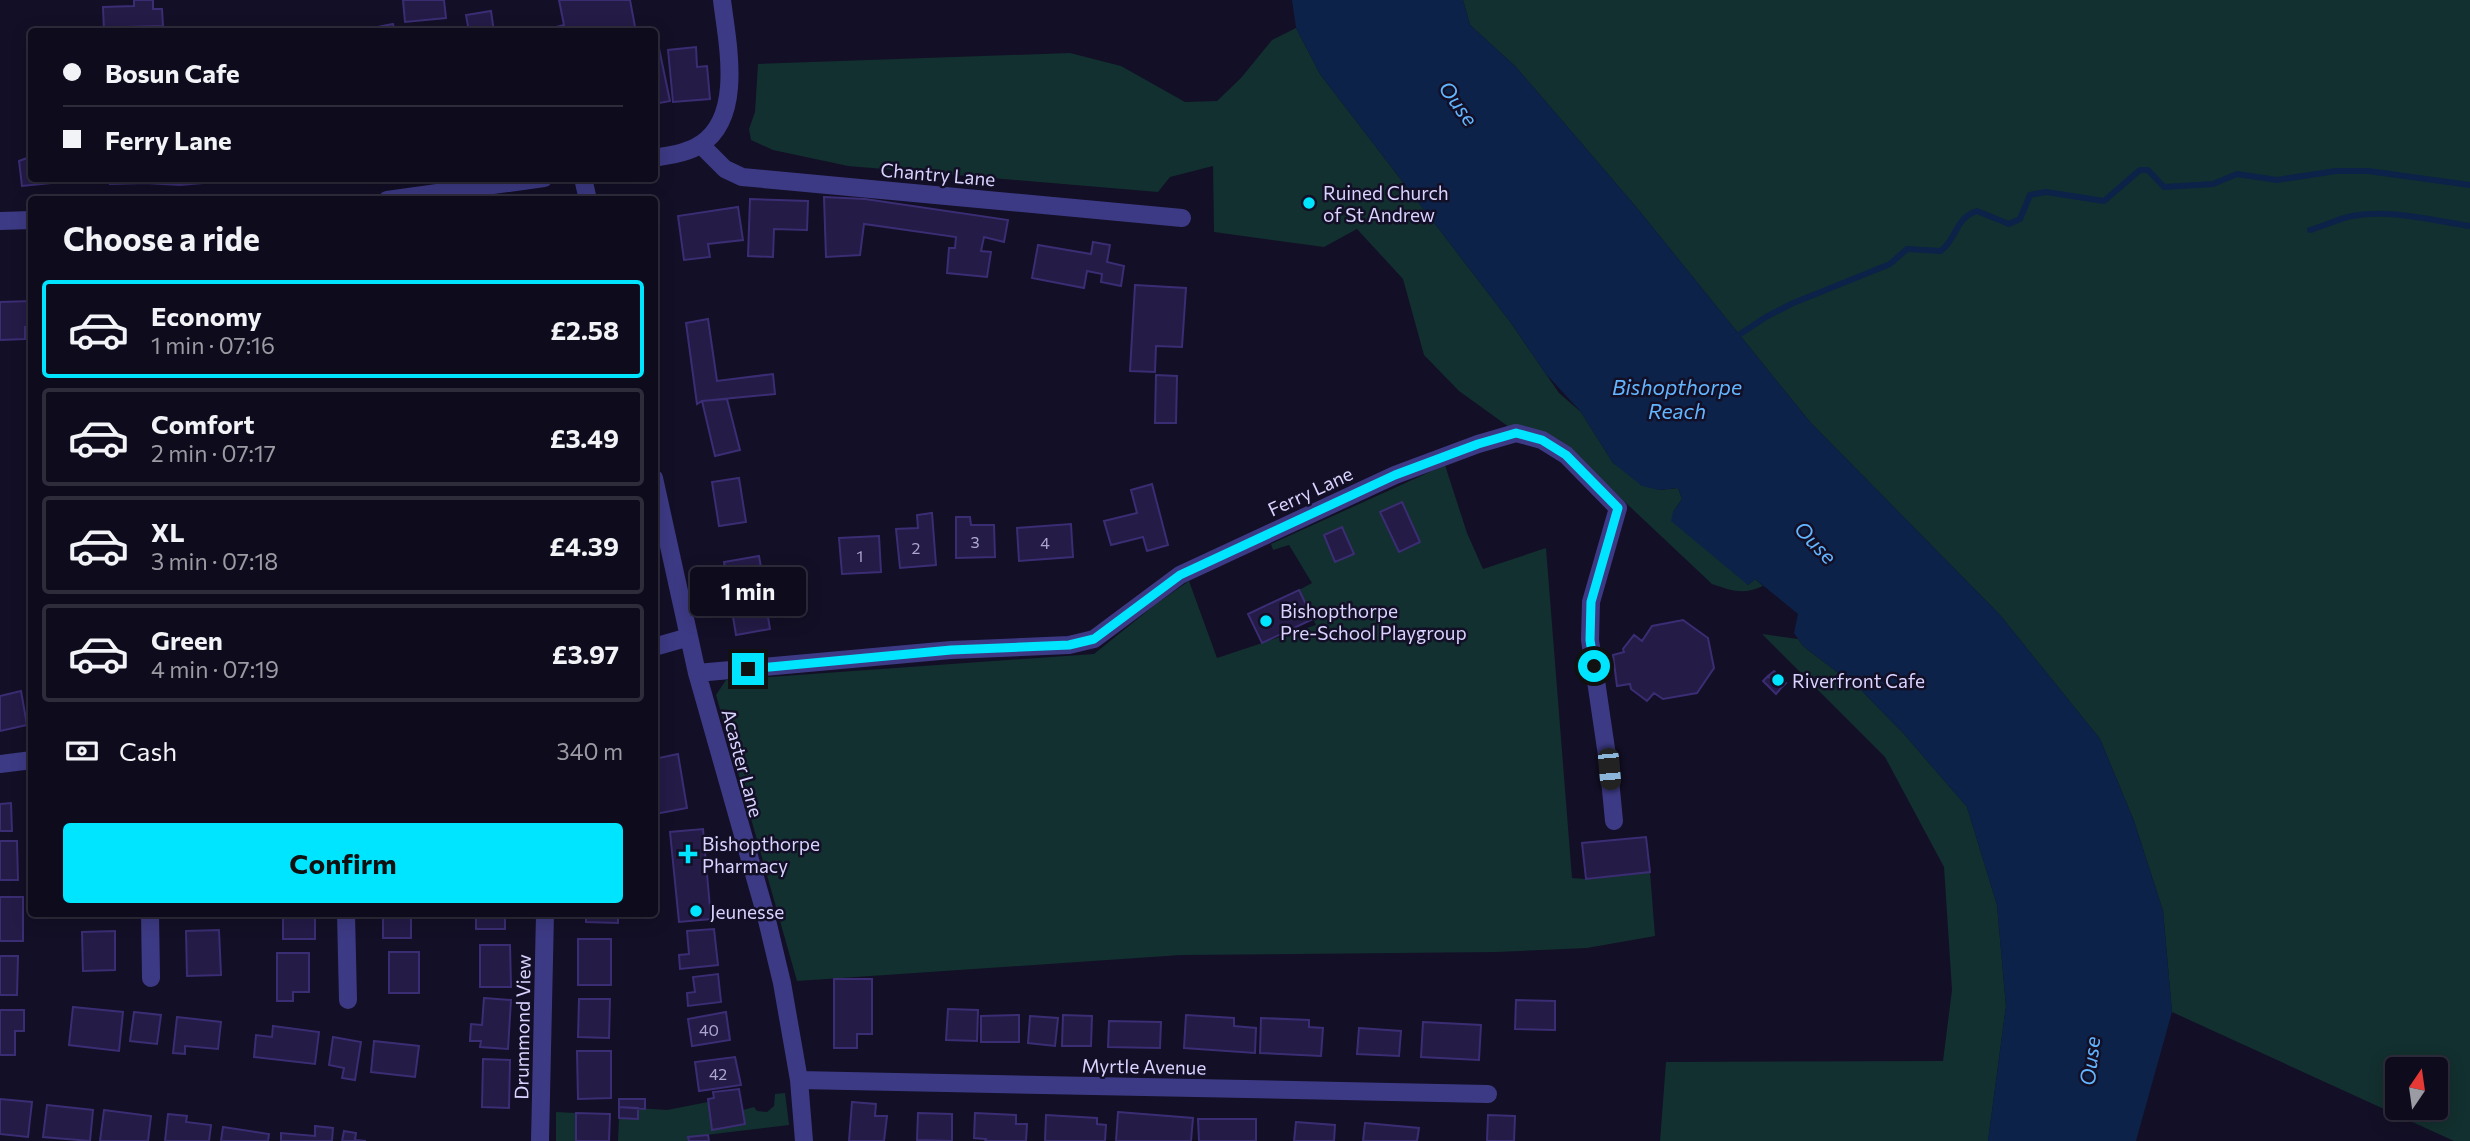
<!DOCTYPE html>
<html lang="en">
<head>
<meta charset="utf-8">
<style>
	:root { --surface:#0e0b1c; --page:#1c1929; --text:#f1f3f6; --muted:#9b9ba3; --line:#2e2b3b; --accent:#00e5ff }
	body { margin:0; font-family:Commissioner,sans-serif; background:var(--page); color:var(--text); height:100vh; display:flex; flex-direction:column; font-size:26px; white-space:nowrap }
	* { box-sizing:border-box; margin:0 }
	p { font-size:23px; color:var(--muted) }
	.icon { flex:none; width:38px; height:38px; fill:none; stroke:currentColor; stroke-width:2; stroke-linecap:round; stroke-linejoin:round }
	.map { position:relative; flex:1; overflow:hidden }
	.details { position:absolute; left:28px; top:196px; width:630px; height:721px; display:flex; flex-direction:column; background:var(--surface); border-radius:7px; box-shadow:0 4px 18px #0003,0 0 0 2px var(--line) }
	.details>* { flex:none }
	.guide { position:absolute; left:28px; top:28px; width:630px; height:154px; border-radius:7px; box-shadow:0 4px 18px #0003,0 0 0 2px var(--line); display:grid; align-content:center; height:154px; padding:0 35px; background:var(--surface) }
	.needle { width:46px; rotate:13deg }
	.controls { position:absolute; left:2385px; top:1057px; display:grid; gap:14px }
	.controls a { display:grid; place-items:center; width:63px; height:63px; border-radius:7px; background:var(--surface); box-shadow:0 4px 18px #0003,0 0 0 2px var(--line); font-size:35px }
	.end { position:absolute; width:32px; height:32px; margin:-16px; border:9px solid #00e5ff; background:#111; box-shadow:0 0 0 4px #111 }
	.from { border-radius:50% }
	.bubble { position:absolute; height:49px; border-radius:7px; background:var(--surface); box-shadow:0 4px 18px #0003,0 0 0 2px var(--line); font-size:23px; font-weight:700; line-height:49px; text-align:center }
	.car { position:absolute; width:21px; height:42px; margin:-21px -10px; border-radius:9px; box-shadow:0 0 5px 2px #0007; background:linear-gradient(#222 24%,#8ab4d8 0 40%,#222 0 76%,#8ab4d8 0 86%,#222 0) }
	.guide b { display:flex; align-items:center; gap:24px; height:66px; font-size:26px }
	.guide b+b { border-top:2px solid var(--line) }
	.guide i { width:18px; height:18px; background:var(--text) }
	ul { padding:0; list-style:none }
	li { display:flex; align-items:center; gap:21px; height:98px; margin:0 14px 10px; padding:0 21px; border:4px solid var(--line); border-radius:7px }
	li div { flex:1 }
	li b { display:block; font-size:26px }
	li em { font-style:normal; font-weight:700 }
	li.current { border-color:var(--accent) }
	li>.icon { width:63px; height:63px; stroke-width:1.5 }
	h2 { padding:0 35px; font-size:32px; line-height:84px }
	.pay { display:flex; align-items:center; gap:18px; height:77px; padding:0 35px; font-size:26px }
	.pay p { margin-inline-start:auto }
	.primary-button { display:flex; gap:14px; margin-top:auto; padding:14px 35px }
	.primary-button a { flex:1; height:80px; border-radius:7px; background:var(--accent); color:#111; font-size:28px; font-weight:700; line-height:80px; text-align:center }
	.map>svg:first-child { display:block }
</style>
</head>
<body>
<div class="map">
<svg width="2470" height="1141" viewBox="0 0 2470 1141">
	<rect width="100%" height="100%" fill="#130f26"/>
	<path fill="#12302f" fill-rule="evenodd" d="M1463 0H2470V1141H2454L2172 1012 2163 911 2134 821 2100 739 2000 615 1810 422 1637 208 1516 67 1470 25ZM2398 1069H2436V1108H2398Z
		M1296 28 1320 74 1511 323 1559 393 1581 412 1613 463 1659 490 1678 488 1682 499 1673 512 1748 585 1755 579 1763 586C1744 595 1732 591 1712 584L1558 439 1509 427 1459 391 1424 355 1403 279 1357 229 1324 247 1214 232 1213 166 1170 177 1158 192 848 166 773 150 751 140 749 129 755 112 758 64 1070 53 1121 66 1185 102 1217 101 1241 78 1272 40Z
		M1445 465 1467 533 1483 569 1546 548 1572 878 1586 879 1650 872 1655 936 1587 948 1496 952 1181 955 797 981 716 695 726 680 1094 654 1156 604 1189 581 1217 658 1316 625 1299 590 1312 583 1289 545 1273 550 1271 544Z
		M1762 634 1798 639 1803 646 1862 691 1904 734 1967 807 1997 905 2006 1006 1988 1141H1660L1666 1062 1943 1061 1952 990 1944 867 1885 757Z
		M785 1093 789 1125 689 1137V1141H618L619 1118 638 1119V1108L667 1110 708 1102 713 1130 745 1124 743 1110 754 1107 757 1111 767 1112 774 1106 775 1094Z
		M556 1112 576 1113V1141H556Z"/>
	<path fill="#0c2248" d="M1292 0H1463L1470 25 1516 67 1637 208 1810 422 2000 615 2100 739 2134 821 2163 911 2172 1012 2136 1141H1988L2006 1006 1997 905 1967 807 1904 734 1862 691 1803 646 1794 633 1798 614 1755 579 1748 585 1671 521 1673 512 1682 499 1678 488 1659 490 1642 486 1613 463 1581 412 1546 374 1511 323 1320 74 1296 28Z"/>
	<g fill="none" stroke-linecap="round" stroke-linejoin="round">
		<path stroke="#0c2248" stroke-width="6" d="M2310 230C2324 226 2338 219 2352 216 2391 209 2431 220 2470 226
			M1734 338 1766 317 1791 304 1890 264 1907 249 1941 251C1959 236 1954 219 1977 211L2009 224 2020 219 2030 195 2046 192 2104 201 2140 170H2148L2164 187 2213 184 2237 174 2277 180 2336 171H2368L2470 185"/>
	</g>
	<path fill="#241b47" stroke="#3b2d73" stroke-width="2" d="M134 0H153V9H162L163 26 125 27V30L104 31 103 7 134 6Z
		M403 0H444L446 18 405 22Z
		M559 0H630L636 32H536L564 25Z
		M491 11 494 32H469L466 15Z
		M393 24 395 32H362V30Z
		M655 29 670 101 654 104V32H644Z
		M696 47 697 67 707 66 710 99 673 102 668 50Z
		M30 157 32 178H61V182L22 186 19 161Z
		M110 178H146V183L110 184Z
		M146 178H238V180L180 185 146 183Z
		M824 197 865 199 1008 220 1004 242 984 237 981 251 991 252 987 277 947 273 949 248H955L956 237 864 224 860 255 826 257Z
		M750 199 808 201 807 230 774 229 773 257 748 256Z
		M738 207 743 240 708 244 710 257 684 260 678 216Z
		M1093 242 1110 245 1107 262 1124 266 1121 286 1101 282 1102 274 1087 271 1084 288 1032 278 1038 245 1091 254Z
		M1135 285 1186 288 1182 347 1156 346 1155 372 1130 371Z
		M32 301V327H25V339L0 340V302Z
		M708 319 717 381 773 374 775 394 702 401 697 404 686 323Z
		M1156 375 1177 376 1176 423H1155Z
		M727 399 740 450 715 456 702 401Z
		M739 478 746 522 719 526 712 482Z
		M1152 484 1168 545 1147 551 1143 537 1111 545 1104 521 1137 513 1131 490Z
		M1402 502 1420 542 1399 552 1380 512Z
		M932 513 936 565 900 568 896 529 918 528 917 515Z
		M956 517H970L971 525H994L995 557 956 558Z
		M1071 524 1073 557 1019 561 1017 528Z
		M1342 527 1354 554 1335 562 1324 535Z
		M879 536 881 572 842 574 839 538Z
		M759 556 767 600 759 602 761 617H768L770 629 736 635 724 562Z
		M1299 590 1313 619 1262 643 1248 614Z
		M1683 620 1708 638 1714 668 1697 693 1663 699 1654 693 1647 701 1631 689 1630 684 1617 686 1613 655 1624 652 1623 649 1634 635 1642 641 1652 626Z
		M1774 671 1786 683 1781 688 1768 676Z
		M1768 676 1781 688 1776 694 1763 681Z
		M21 691 27 725 0 731V696Z
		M678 754 687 808 655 814 654 759Z
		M11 803 12 831H0V804Z
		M703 829 711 919 679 922 670 832Z
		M1646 837 1650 872 1586 879 1582 843Z
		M0 841H17L18 880H0Z
		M0 897H23V941H0Z
		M87 914H118V918H86Z
		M283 914H315V939H283Z
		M383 914H411V938H383Z
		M476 914H505V929H476Z
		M586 914H618V923L586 922Z
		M714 929 718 965 680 969 679 955 689 954 687 931Z
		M219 930 221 975 187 976 186 931Z
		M115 931V970L83 971 82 932Z
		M578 939H611V985H578Z
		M480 945H510L511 987H480Z
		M389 952H419V993H389Z
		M277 953H309V992H293V1001H277Z
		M0 956H18L17 995H0Z
		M718 974 721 1002 688 1006 687 993 695 992 693 977Z
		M834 979H872V1034H857V1048H834Z
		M484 998 511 1000 508 1049 480 1047 481 1041H470L471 1024 482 1025Z
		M579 999H610L609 1038 578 1037Z
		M1516 1000 1555 1001V1030L1515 1029Z
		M73 1007 123 1012 119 1051 69 1045Z
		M948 1009 978 1010 977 1041 946 1040Z
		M0 1010H24V1031H15V1055H0Z
		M134 1012 161 1015 157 1044 130 1041Z
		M726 1012 730 1040 692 1046 688 1019Z
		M1019 1015V1042H981V1016Z
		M1063 1015 1092 1016 1091 1046H1062Z
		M1186 1015 1234 1018V1026L1256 1028 1255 1053 1184 1048Z
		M1030 1016 1058 1018 1055 1046 1028 1043Z
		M177 1017 221 1022 218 1049 185 1046V1054L173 1053Z
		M1261 1018 1309 1020V1027L1323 1028 1321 1056 1260 1053Z
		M1109 1021 1161 1022 1160 1048 1108 1047Z
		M1423 1022 1481 1025 1479 1060 1421 1057Z
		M273 1026 319 1032 315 1064 254 1057 256 1035 272 1037Z
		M1359 1028 1401 1031 1399 1056 1357 1054Z
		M333 1037 361 1042 355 1080 342 1078 344 1068 329 1065Z
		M374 1041 419 1046 415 1077 371 1072Z
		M577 1051H611V1098L578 1099Z
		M735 1057 741 1085 699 1091 695 1062Z
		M483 1059 510 1060 509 1108 482 1107Z
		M739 1089 745 1124 712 1130 708 1099 714 1098 713 1092Z
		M0 1099 32 1102 28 1137 0 1134Z
		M619 1099H645V1109L619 1107Z
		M852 1102 876 1104 875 1116H887L884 1141H849Z
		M47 1105 93 1110 90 1141 43 1137Z
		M619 1107 638 1108V1119L619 1118Z
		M104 1110 151 1116 148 1141H100Z
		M1118 1112 1193 1118 1191 1141H1116Z
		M576 1113 610 1114 609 1141H576Z
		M918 1113 952 1114V1141L917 1140Z
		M975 1113 1016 1115V1124H1027L1026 1141H985L986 1139 974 1138Z
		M168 1114 187 1116 186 1122 211 1125 209 1141H165Z
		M1046 1115 1097 1118V1124L1106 1125 1105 1141H1045Z
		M1488 1115 1515 1116 1514 1141H1487Z
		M1198 1119H1256V1141H1199Z
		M1296 1122 1335 1125 1334 1141H1294Z
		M1365 1123 1419 1128 1417 1141H1363Z
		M315 1126 333 1128 332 1141H281V1133L315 1136Z
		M223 1127 269 1134 268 1141H221Z
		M344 1131 356 1133 355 1140 366 1141H342Z
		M708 1135 709 1141H689L688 1137Z"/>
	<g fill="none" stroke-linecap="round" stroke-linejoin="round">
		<path stroke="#3d3a85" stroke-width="18" d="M701 145 725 169 742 177 1182 218
			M654 158C670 155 688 153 701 144 744 116 727 42 722 0
			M583 178 588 200
			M387 200 544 178
			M0 221 32 220
			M654 478 697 673 766 916 782 983 799 1080 804 1141
			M654 647 689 637
			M697 673 951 650 1069 645 1094 639 1180 575 1395 475 1478 444 1516 433 1542 440 1566 455 1618 508 1591 602 1590 640 1609 769 1614 821
			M0 764 32 760
			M150 914 151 978
			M346 914 348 1000
			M799 1080 1488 1094
			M540 1141 545 914"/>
	</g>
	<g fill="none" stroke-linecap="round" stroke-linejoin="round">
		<path stroke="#00e5ff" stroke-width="9" d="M748 669 951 650 1069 645 1094 639 1180 575 1395 475 1478 444 1516 433 1542 440 1566 455 1618 508 1591 602 1590 640 1594 666"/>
	</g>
	<g fill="#00e5ff" stroke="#130f26" stroke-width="2.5">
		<circle cx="1309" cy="203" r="7"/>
		<circle cx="1266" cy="621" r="7"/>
		<circle cx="1778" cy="680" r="7"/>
		<path d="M684.5 843.5h7v7h7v7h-7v7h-7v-7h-7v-7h7z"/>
		<circle cx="696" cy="911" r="7"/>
	</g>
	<g text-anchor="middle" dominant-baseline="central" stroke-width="5" stroke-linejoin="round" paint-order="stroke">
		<g font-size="16" fill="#aca6d1">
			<text x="975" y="541">3</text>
			<text x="1045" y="542">4</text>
			<text x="916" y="547">2</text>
			<text x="860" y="555">1</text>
			<text x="709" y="1029">40</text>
			<text x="718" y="1073">42</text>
		</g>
		<g font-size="19" fill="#d9d4ff" stroke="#130f26">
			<text transform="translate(938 174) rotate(5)">Chantry Lane</text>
			<text transform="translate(1310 491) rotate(-25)">Ferry Lane</text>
			<text transform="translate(743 763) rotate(75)">Acaster Lane</text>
			<text transform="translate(522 1027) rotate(-89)">Drummond View</text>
			<text transform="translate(1144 1066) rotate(1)">Myrtle Avenue</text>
		</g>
		<g font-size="19" fill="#d9d4ff" stroke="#130f26" text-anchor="start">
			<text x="1323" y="192">Ruined Church<tspan x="1323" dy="22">of St Andrew</tspan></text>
			<text x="1280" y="610">Bishopthorpe<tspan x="1280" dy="22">Pre-School Playgroup</tspan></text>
			<text x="1792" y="680">Riverfront Cafe</text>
			<text x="702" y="843">Bishopthorpe<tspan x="702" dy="22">Pharmacy</tspan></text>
			<text x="710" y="911">Jeunesse</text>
		</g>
		<g font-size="21" font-style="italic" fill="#62b6ff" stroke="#130f26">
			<text transform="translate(1459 103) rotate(54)">Ouse</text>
			<text x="1677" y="386">Bishopthorpe<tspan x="1677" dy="24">Reach</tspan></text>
			<text transform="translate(1816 542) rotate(46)">Ouse</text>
			<text transform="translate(2089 1061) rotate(-83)">Ouse</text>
		</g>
	</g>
</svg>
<div class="controls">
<a><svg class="needle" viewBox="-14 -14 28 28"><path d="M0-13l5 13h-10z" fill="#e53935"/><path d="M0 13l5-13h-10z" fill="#9b9ba3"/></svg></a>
</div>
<i class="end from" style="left:1594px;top:666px"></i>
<i class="end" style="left:748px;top:669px"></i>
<div class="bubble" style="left:690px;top:567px;width:116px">1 min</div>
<i class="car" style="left:1609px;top:769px;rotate:175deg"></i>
<div class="guide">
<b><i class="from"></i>Bosun Cafe</b>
<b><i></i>Ferry Lane</b>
</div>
<section class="details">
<h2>Choose a ride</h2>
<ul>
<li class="current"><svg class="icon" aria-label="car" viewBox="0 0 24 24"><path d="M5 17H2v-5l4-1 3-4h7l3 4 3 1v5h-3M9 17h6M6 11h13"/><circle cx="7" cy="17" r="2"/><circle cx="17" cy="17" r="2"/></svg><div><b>Economy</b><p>1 min · 07:16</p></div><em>£2.58</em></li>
<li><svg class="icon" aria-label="car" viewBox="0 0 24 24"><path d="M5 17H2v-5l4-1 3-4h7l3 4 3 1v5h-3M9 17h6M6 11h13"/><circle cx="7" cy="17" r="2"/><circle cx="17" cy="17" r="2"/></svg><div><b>Comfort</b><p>2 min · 07:17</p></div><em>£3.49</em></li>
<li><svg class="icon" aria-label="car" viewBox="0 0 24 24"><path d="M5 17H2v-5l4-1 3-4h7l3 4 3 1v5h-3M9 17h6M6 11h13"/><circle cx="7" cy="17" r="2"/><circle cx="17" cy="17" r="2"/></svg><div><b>XL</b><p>3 min · 07:18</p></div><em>£4.39</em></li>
<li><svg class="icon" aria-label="car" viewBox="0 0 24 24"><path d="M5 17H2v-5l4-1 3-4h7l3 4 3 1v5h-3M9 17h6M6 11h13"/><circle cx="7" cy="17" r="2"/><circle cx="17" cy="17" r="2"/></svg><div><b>Green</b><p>4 min · 07:19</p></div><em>£3.97</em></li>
</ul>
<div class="pay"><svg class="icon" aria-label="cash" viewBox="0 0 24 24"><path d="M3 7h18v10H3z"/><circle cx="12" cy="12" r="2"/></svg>Cash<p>340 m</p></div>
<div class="primary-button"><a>Confirm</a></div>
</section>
</div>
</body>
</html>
